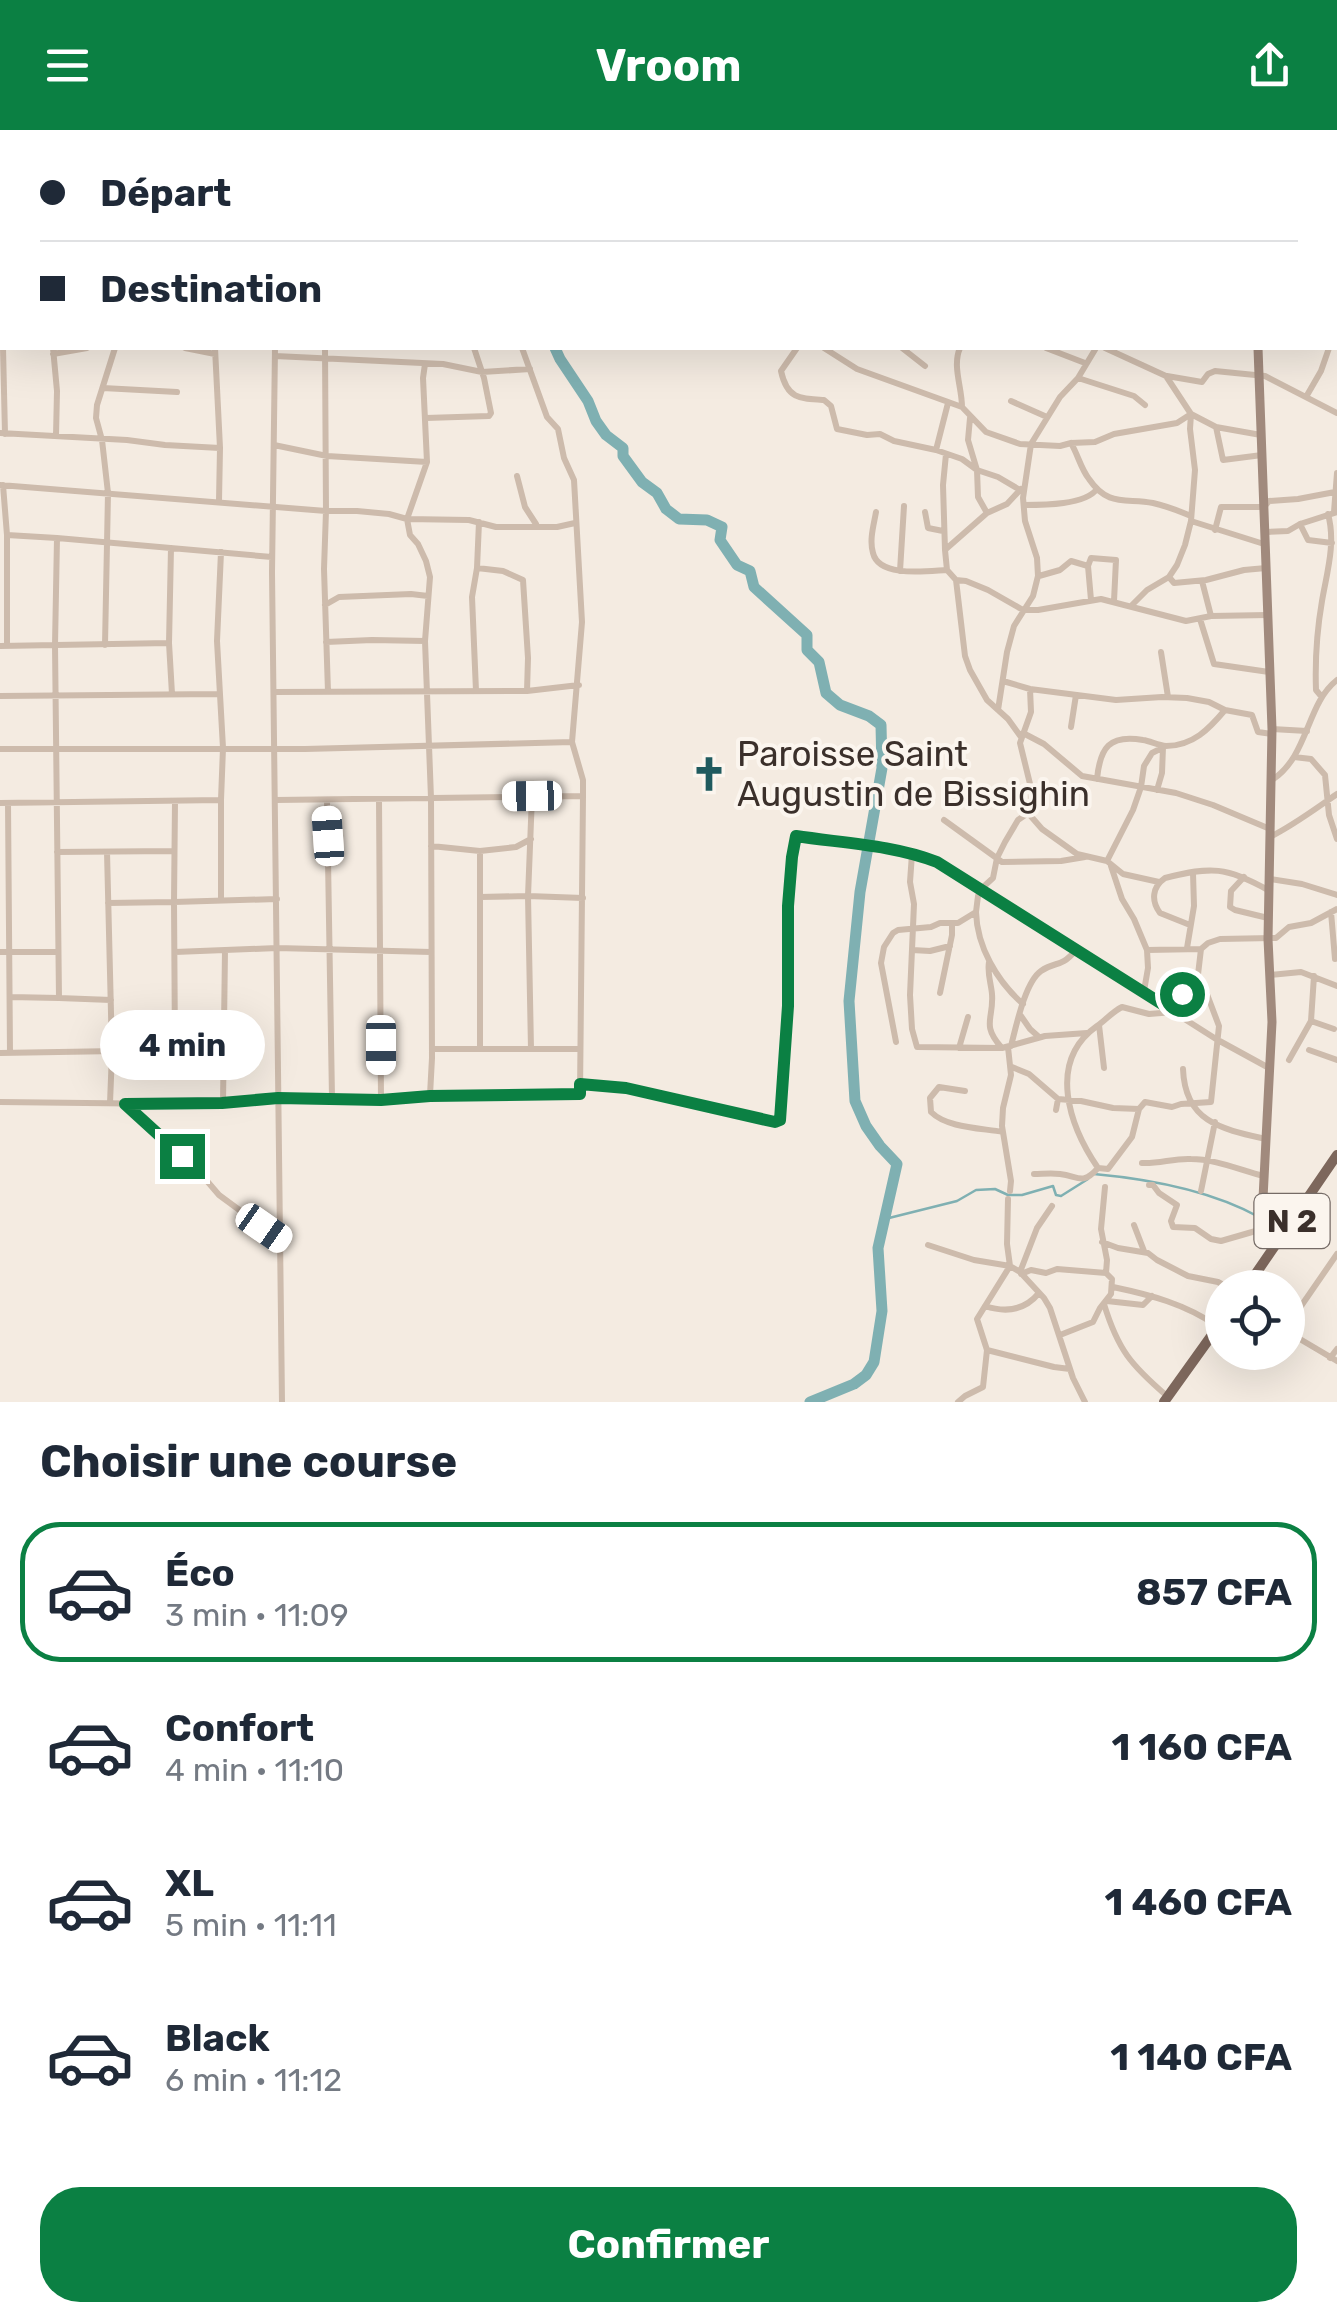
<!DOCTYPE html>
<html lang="fr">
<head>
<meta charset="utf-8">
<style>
	:root { --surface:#fff; --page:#f2f2f3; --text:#1f2937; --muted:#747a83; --line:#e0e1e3; --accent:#0b8043 }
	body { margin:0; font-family:Rubik,sans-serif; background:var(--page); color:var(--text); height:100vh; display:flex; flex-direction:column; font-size:38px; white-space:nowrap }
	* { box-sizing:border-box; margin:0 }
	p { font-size:32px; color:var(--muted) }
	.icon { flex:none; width:55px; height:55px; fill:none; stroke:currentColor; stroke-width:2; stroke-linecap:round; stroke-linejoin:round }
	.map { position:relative; height:1272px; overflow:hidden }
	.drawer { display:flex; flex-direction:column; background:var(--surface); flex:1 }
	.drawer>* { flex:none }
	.hud { position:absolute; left:0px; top:0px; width:1338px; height:220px; box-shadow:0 10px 40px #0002; display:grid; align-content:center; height:220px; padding:0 40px; background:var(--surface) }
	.controls { position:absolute; left:1205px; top:1140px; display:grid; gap:20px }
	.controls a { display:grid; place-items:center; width:100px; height:100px; border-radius:50%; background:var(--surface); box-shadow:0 10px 40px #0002; font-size:50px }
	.end { position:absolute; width:45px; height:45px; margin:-22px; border:12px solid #0b8043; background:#fff; box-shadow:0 0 0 5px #fff }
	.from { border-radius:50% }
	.bubble { position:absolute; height:70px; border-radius:35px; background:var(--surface); box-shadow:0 10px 40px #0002; font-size:32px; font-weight:700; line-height:70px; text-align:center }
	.car { position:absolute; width:30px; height:60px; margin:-30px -15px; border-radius:12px; box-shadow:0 0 8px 2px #0007; background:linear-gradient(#fff 24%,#345 0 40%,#fff 0 76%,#345 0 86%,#fff 0) }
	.hud b { display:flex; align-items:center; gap:35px; height:95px; font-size:38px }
	.hud b+b { border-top:2px solid var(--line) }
	.hud i { width:25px; height:25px; background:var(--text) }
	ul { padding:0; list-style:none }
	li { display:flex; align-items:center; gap:30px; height:140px; margin:0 20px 15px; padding:0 20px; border:5px solid transparent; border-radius:40px }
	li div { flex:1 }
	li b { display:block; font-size:38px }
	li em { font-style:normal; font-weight:700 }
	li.current { border-color:var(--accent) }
	li>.icon { width:90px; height:90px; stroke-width:1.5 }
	h2 { padding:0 40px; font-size:45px; line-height:120px }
	.cta { display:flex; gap:20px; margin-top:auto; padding:20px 40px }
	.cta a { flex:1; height:115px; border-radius:40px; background:var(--accent); color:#fff; font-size:40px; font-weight:700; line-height:115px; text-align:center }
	header { display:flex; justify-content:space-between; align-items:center; height:130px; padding:0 40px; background:var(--accent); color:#fff; font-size:45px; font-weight:700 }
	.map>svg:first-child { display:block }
</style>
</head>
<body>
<header><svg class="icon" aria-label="menu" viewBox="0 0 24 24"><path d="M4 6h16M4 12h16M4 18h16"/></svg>Vroom<svg class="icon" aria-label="share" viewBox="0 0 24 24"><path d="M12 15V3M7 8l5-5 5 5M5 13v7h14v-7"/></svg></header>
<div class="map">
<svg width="1337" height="1272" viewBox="0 0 1337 1272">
	<rect width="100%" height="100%" fill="#f4ebe1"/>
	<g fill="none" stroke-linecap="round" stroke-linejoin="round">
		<path stroke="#7fb0b2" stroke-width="2.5" d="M1094 1044C1149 1049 1210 1060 1259 1087
			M885 1089 957 1071 976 1060 995 1059 1008 1065H1022L1053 1056 1056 1065 1061 1066 1088 1049"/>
		<path stroke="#7fb0b2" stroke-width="11" d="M503 0V2
			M555 218 560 229 588 271 596 291 606 305 623 318V326L642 352 657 363 666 379 679 389 707 390 722 397 720 410 737 435 750 441 754 457 807 505V520L819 532 826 563 840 575 869 586 881 595 882 638 860 762 849 871 855 971 866 996 880 1016 897 1034 878 1118 882 1181 874 1232 866 1245 854 1254 810 1272"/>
		<path stroke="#cdbbac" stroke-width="6" d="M49 0V2
			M214 0V2
			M397 0 398 2
			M1166 0V2
			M1197 0V2
			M1324 0V2
			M266 2V0
			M632 2 633 0
			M907 2 910 0
			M2 4V90
			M1335 66H1337
			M1335 127H1337
			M0 152H2
			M1335 159H1337
			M1335 183 1337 178
			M1335 188 1337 189
			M3 218 5 304
			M53 218 57 261 56 306
			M185 218 215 224
			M215 218 220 318 219 371
			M275 218 272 443 282 1272
			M325 218 326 381H357L389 384 407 389 469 390 496 397H557L575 393
			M797 218 781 241C787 269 800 269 824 270L831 276 837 299 867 305 880 304 894 311 936 320 962 329 977 340 998 347 1020 360
			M824 218 857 239 962 277 986 302 1020 314 1060 316 1071 313 1095 312 1114 304 1177 293 1191 284
			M902 218 925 236
			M960 218C952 236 962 257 962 277
			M1046 218 1085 233
			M1105 218 1166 246 1191 284 1190 299 1195 340 1191 391 1185 415 1177 435 1169 447 1147 460 1131 476
			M53 224 87 218
			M275 226 443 234 482 242 530 239
			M425 234 423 248 427 332 407 389 410 405 418 414 426 431 430 447 425 511 431 668 432 928 430 965
			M1167 246 1202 252 1208 244 1215 241 1265 246 1337 283
			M1078 248 1134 266 1145 275
			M103 258 177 262
			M1306 267 1321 241 1329 218
			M1011 271 1047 287
			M1191 284 1216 297 1261 305
			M426 288 489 286 491 283 484 248 474 218
			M970 288 968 310 977 340 978 367 987 383
			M1216 297 1223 330 1262 325
			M0 303 127 310 165 315 220 318
			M1071 313C1078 325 1081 339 1089 349 1108 377 1125 368 1153 373 1166 376 1179 381 1191 386
			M274 315 327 326 427 332
			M936 320 948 273
			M946 324 943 355 945 420 947 440 956 450 965 526 970 540 987 570 1008 589 1021 607
			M517 346 525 377 536 394
			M0 355 326 381 324 439 328 562
			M3 355 7 405V516
			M1024 375C1044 375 1085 375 1097 359
			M876 382C874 394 869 410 873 423 879 448 927 441 947 440
			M925 382 928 398 943 401
			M1334 382 1337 343
			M1191 391 1264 414
			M1300 394 1308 410 1332 413
			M1215 400 1221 377H1264L1269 371 1298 369 1335 362
			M1265 402 1288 401 1300 394 1337 382
			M7 405 57 408 272 427
			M57 408 55 515 59 868 111 870
			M171 418 169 513 172 564
			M946 419 987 383 1007 374 1021 359
			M1088 436 1091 428 1116 430 1114 471
			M477 438 503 441 523 450 528 528 527 561
			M900 441 904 376
			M1039 446 1060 440 1071 431 1088 436 1091 470
			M1169 447 1174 453 1206 450 1244 440 1266 438
			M956 450 966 451 988 460 1023 480H1038L1101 469 1186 491 1211 486 1268 485
			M1202 451 1211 486
			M325 475 339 467 411 464 428 466
			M1200 489 1214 534 1269 542
			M326 512 372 510 425 511
			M105 515 108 363 102 310 96 288 97 275 115 218
			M0 516 169 513
			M1161 522 1168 567
			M1003 551 1030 559 1116 570 1162 567 1187 568 1209 572 1225 580 1252 585 1258 602 1272 604
			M476 561 472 467 477 438 479 392
			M274 562 527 561 579 555
			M0 566 218 564
			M1321 566 1316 560C1315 532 1317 500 1322 471 1327 442 1336 413 1328 384
			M998 580 1007 522 1014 496 1033 466 1038 446 1037 428 1025 391 1023 368 1031 314 1060 267 1078 248 1096 218
			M1071 597 1076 565
			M1272 599 1307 601
			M1023 603 1044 614 1082 646 1176 663 1213 675 1270 699
			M0 619H305L572 612
			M1294 627 1311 629 1325 645 1329 685 1337 709
			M1097 649C1100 618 1109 604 1143 610 1150 611 1158 615 1166 616 1193 616 1209 599 1225 580
			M1272 650C1309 626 1306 574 1337 550
			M1157 660 1162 643 1163 617
			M379 669 381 970
			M276 670 583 666
			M327 670 332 968
			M175 672 174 772 277 769
			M0 673 221 670 223 618 217 511 221 422
			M8 673 10 923
			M1028 683 1042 699 1077 724 1107 731 1123 744 1159 752
			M944 690 1002 732 1061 731 1085 727
			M1270 707C1294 695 1315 679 1337 664
			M431 716 480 721V919
			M480 721 516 717 531 709
			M57 722 173 721
			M107 722 112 923 110 973
			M912 724 910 752 914 774 910 865 912 899 917 917 1002 918 1045 906 1087 903
			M1107 731 1133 680 1141 657 1144 636 1152 623 1162 618
			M1111 736 1122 769 1134 789 1147 820 1148 838 1144 861
			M1244 747 1231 761 1230 777 1235 780 1268 788
			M1270 749 1302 754 1337 765
			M480 767 528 766 583 768
			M221 770V670
			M108 773 174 772 175 920
			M976 782C977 817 997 851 1023 874
			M1331 782 1335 829
			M1190 795 1160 783C1151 771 1152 757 1165 748 1212 736 1226 737 1268 760
			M1187 818 1194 776 1193 743
			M912 820 930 821 950 816
			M1147 820 1201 819 1208 813 1220 809 1276 808 1289 797 1311 793 1337 779
			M0 822H58
			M175 822 277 818 431 822
			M989 832C987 843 991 853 992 864 994 889 981 894 1001 917
			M1270 845 1301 842 1337 856
			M940 863 952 805V793
			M10 867 59 868
			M1170 879 1178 867 1197 853 1201 819
			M1021 886 1030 899 1039 907
			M1311 891 1334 899
			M1099 895 1104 938
			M896 912 881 833 884 817 893 803 898 800 931 797 940 793H958L976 782 978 766 981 759 993 748 997 728 1005 712 1018 690 1028 683 1031 677 1032 662 1020 613 1031 582 1030 559
			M1011 916C1016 897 1025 852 1041 841 1055 831 1061 838 1075 821
			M1008 917 1011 945 1003 978 1002 996 1011 1051 1010 1061
			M959 918 968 887
			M432 919H580
			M531 919 528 766 532 666
			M1309 920 1337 930
			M0 923 175 920 222 922
			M1289 930 1311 891 1314 846
			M1012 937 1029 944 1058 969 1081 971 1113 978 1139 979
			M1183 939C1185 992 1221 999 1266 1009
			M580 954 617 956 775 992 780 990 788 876 789 777 796 706C842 713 894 714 937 732L1216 909 1269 938
			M965 961 939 957 930 968 931 982C947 998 981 998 1003 1002
			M0 972 171 974 278 968 381 970 430 965 580 964 583 666V650L572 612 582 492 574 350 564 328 558 299 547 287 522 218
			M223 973 225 820
			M126 975 201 1044 219 1065 280 1110
			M1056 980 1058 969
			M1142 1033C1159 1034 1174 1028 1191 1029 1215 1029 1240 1040 1264 1046
			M1098 1038C1070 997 1046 932 1097 896 1106 890 1112 882 1122 877L1149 884 1174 882
			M1034 1044C1042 1044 1051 1043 1060 1044 1079 1046 1082 1056 1098 1038L1108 1039 1132 1007 1139 979 1145 972 1172 977 1181 974 1211 972 1219 896 1205 859 1197 853
			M1149 1055H1153L1159 1063 1177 1075 1171 1091 1173 1097 1195 1098 1211 1109 1221 1111 1266 1098
			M1201 1061 1215 992
			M1134 1095 1144 1121
			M1102 1112 1118 1118 1148 1123 1157 1130 1188 1146 1218 1152 1229 1158
			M928 1115 974 1130 1010 1136 1020 1142 1044 1168 1050 1178 1073 1248 1085 1272
			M1020 1142 1037 1098 1052 1076
			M1021 1144 1031 1140 1046 1143 1057 1139 1106 1143
			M1113 1157C1151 1165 1185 1174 1217 1196
			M1107 1171 1143 1175 1152 1166
			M1104 1174C1118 1220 1131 1235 1167 1266
			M985 1176C1006 1183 1025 1180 1039 1163
			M1288 1195 1337 1124
			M1288 1202 1337 1231
			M1060 1205 1093 1192 1100 1178 1111 1164 1112 1149 1106 1143 1107 1130 1101 1099 1105 1057
			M987 1220 1054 1237 1070 1239
			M1330 1228 1337 1219
			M958 1272 965 1266 983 1257 987 1220 977 1189 1010 1136 1007 1114 1008 1069"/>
		<path stroke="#a18a7d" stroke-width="9" d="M1248 2V0
			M1258 218 1272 599 1268 809 1272 892 1262 1088 1277 1113"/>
		<path stroke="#7d675c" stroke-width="10" d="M1246 1158 1337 1025
			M1164 1272 1222 1191"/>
	</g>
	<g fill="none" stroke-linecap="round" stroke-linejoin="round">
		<path stroke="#0b8043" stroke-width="12" d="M182 1026 125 974 222 973 278 968 381 970 430 966 580 964V954L626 958 775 992 780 990 788 876V776L792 727 796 706C842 713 894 715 937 732L1170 879 1174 871 1182 864"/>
	</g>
	<defs>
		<symbol id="church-bare" viewBox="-9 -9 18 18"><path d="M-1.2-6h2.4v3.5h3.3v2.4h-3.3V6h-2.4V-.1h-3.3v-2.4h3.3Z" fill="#1f5a5e" stroke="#fbf5ee" stroke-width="2.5" paint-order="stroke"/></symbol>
	</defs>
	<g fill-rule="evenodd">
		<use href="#church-bare" x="684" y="619" width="50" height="50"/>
	</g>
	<g text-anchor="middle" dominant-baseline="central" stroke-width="8" stroke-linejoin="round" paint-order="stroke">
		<rect fill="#fbf5ee" stroke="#756b66" stroke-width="2.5" x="1254.5" y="1064" width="75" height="54" rx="8"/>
		<g font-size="32" font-weight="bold" fill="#3b302b">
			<text x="1292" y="1091">N 2</text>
		</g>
		<g font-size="35" fill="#3b302b" stroke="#fbf5ee" text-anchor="start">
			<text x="737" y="624">Paroisse Saint<tspan x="737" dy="40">Augustin de Bissighin</tspan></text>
		</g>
	</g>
</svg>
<div class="controls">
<a><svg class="icon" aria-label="locate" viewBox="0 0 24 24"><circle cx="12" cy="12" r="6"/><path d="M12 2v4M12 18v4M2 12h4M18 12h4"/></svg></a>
</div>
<i class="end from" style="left:1182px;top:864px"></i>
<i class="end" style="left:182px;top:1026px"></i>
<div class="bubble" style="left:100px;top:880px;width:165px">4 min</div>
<i class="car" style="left:532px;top:666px;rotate:269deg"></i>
<i class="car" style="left:328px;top:706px;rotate:356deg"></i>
<i class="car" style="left:381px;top:915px;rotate:180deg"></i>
<i class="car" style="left:264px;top:1098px;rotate:125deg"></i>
<div class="hud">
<b><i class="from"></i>Départ</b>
<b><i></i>Destination</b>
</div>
</div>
<section class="drawer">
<h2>Choisir une course</h2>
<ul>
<li class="current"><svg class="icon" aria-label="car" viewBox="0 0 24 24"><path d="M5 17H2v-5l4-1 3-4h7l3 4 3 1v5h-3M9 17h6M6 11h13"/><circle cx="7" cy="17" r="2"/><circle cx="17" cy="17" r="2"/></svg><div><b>Éco</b><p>3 min · 11:09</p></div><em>857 CFA</em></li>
<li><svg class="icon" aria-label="car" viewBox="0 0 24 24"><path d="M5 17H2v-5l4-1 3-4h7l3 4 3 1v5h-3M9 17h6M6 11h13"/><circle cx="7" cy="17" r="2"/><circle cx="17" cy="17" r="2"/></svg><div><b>Confort</b><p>4 min · 11:10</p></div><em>1 160 CFA</em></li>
<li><svg class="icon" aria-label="car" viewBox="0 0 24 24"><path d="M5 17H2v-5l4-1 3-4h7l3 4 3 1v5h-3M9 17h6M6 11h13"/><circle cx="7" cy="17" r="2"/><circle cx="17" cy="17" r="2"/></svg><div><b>XL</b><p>5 min · 11:11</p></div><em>1 460 CFA</em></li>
<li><svg class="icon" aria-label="car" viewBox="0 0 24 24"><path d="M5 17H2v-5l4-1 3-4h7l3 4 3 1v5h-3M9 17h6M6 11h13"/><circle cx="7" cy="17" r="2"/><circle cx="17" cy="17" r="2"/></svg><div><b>Black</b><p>6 min · 11:12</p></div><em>1 140 CFA</em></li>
</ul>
<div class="cta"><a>Confirmer</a></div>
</section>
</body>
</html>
